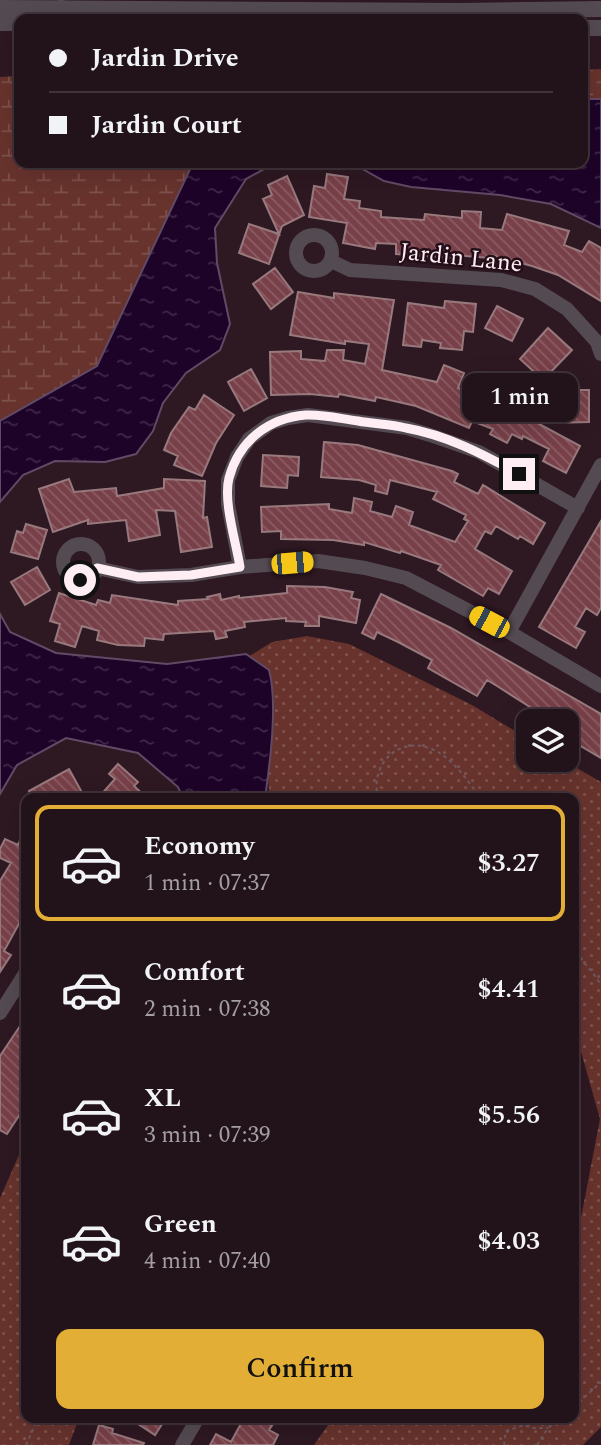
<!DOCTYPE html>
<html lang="en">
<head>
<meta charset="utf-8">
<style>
	:root { --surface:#22121a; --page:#2e2027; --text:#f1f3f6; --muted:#a29ea2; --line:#3f3239; --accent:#e3ae35 }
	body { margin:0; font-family:Spectral,serif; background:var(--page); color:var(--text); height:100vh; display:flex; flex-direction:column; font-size:26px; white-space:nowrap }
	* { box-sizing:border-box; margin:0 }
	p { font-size:23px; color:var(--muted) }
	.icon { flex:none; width:38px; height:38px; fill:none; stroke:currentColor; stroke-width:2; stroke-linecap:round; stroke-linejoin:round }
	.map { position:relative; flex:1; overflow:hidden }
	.drawer { position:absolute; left:21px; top:793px; width:558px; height:630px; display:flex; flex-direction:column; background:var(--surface); border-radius:14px; box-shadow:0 7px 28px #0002,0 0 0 2px var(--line) }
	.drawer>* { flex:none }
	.top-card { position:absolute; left:14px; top:14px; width:574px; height:154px; border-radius:14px; box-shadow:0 7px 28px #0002,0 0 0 2px var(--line); display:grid; align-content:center; height:154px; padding:0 35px; background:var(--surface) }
	.fabs { position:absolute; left:516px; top:709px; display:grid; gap:14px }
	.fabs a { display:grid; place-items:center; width:63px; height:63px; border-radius:14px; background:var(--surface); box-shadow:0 7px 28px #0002,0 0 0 2px var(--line); font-size:35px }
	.end { position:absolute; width:32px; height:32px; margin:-16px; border:9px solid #feeef4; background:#111; box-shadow:0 0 0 4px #111 }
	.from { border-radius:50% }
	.bubble { position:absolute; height:49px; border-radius:14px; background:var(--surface); box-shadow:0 7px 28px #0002,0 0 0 2px var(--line); font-size:23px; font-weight:600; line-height:49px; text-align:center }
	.car { position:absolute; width:21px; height:42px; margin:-21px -10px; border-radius:9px; box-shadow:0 0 5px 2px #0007; background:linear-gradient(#f5c518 24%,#345 0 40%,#f5c518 0 76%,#345 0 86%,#f5c518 0) }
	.top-card b { display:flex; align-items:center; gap:24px; height:66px; font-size:26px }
	.top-card b+b { border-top:2px solid var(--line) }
	.top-card i { width:18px; height:18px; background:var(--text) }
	ul { padding:12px 0 0; list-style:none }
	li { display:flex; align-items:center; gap:21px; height:116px; margin:0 14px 10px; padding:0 21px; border:4px solid transparent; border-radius:14px }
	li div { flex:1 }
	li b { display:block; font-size:26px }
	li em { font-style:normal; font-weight:600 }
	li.on { border-color:var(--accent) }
	li>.icon { width:63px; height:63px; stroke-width:1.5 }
	.cta { display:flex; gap:14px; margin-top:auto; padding:14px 35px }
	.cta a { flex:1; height:80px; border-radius:14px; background:var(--accent); color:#111; font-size:28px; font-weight:600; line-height:80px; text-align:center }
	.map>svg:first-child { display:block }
</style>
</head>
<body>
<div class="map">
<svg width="601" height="1445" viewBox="0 0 601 1445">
	<defs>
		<pattern id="grass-dots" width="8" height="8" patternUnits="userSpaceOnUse" patternTransform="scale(1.75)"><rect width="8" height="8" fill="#68332d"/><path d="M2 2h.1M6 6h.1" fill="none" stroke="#7f514c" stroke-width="1.8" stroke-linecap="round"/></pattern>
		<pattern id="wetland-marsh" width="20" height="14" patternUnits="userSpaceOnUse" patternTransform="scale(1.75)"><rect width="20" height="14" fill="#68332d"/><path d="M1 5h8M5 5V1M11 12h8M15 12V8" fill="none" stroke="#7f514c"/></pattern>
		<pattern id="water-ripples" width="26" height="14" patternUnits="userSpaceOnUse" patternTransform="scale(1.75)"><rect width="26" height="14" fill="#1e0329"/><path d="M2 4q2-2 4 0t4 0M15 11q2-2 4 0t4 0" fill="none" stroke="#402849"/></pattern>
		<pattern id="building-back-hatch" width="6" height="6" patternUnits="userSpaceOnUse" patternTransform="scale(1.75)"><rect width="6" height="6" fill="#784049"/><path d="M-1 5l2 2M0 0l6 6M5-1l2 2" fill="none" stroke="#8c5c64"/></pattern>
	</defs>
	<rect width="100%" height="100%" fill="#2e1822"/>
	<path fill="url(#grass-dots)" d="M307 636 349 644 472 705 528 739V760H563L601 782V1427L583 1445H314L333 1418H574V1236L579 1228 600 1119 574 1027V798H269C270 781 265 764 265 747 265 726 273 706 271 686L243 660 272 642Z
		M26 1139V1418H79L69 1445H0V1198Z"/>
	<path fill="url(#wetland-marsh)" d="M601 69V99H583V70Z
		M19 76V163H193L97 366 0 421V77Z"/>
	<path fill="url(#water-ripples)" stroke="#614a66" stroke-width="2" d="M583 99H601V228L551 204 500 195 411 187 384 181 352 163H583Z
		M193 163H275L246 179 215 228 217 263 230 324 220 350 186 373 163 403 153 431 136 454 105 462 55 461 23 475 0 502V421L97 366Z
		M0 614 10 632 56 653 167 664 246 654 269 670C278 703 270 763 265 798H183L178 787 138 753 66 738 17 765 0 794Z"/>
	<path fill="url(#building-back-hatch)" stroke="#98797d" stroke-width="2" d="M327 174 348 177 344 199 360 201 359 208 381 211V217L424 220 425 214 462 218V211L481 212 480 228 502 230 507 214 569 231 564 245 582 252 589 241 601 248V301L558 275 532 266 491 255 490 258 453 255 452 258 396 254V244L376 243 375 249 343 243 347 223 309 217 314 186 325 188Z
		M287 176 304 215 282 226 269 264 239 253 249 224 279 234 263 199 272 195 268 185Z
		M275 268 293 292 271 309 253 284Z
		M298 292 334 298V293L394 300 382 370 437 382 444 365 464 373 458 388 484 399 481 406 502 414 506 406 580 446 566 473 543 461 549 449 523 436 522 439 512 434 507 443 490 434 493 429 472 421 469 428 416 406 376 397 375 401 339 394 338 397 310 394 271 395 270 352 301 351V359L325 361 327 350H344L343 360 365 364 369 344 345 341V344L290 335Z
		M445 301 476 304 473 332 464 331 462 350 440 348 441 343 422 340 421 347 403 345 408 303 444 308Z
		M497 306 523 319 512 341 485 328Z
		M548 328 572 350 543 380 520 359Z
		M251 369 267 398 244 411 228 382Z
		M550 390H589V422L551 423Z
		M204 395 234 415 216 443 202 476 174 465 178 456 164 450 171 433 189 407 195 410Z
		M324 442 358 445 452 471 458 474 454 482 478 494 483 485 545 523 533 544 520 536 518 539 496 526 491 534 485 531 475 549 512 571 499 594 488 588 483 596 438 570 441 565 401 551 400 553 364 542V545L333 540 281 539V531L262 532 261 507 329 504V509L352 513 354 498 372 502 370 511 392 517 396 506 413 512 409 525 455 542 468 521 464 519 466 515 433 499 437 492 390 480 387 494 375 491 376 485 359 480 321 477Z
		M263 455 299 457 298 476 288 475 287 488 261 486Z
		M69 479 74 492 116 488 117 496 164 488V479L205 481 203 518 207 517 212 547 181 552 175 511 156 510 160 535 129 541 126 520 88 524V520L53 532 39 489Z
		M601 521V608L597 615 586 608 575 627 585 632 576 648 539 627Z
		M26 524 47 530 38 559 11 552 17 531 23 533Z
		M37 567 50 590 25 605 11 582Z
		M287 586 325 587 353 592 351 598 360 600 356 623 319 616V626H305L306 622 286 621V618L244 622 245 627 225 631 227 637 216 639 214 631 164 634 163 640 145 638 144 646 118 645 97 640 99 631 82 626 75 647 55 641 60 624 50 621 59 593 96 605 98 600 110 603 112 595 178 605V601L208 599 207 597 220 594 221 600 239 596V598L287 593Z
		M381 594 451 628 601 714V758L567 738V721H560L552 716 549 721H526L533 709 497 686 487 680 477 696 428 668 432 660 398 642 377 632 374 639 362 633Z
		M118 764 138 782 134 786 147 798H98L115 779 109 774Z
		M69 769 85 798H32L29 791Z
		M26 827V911L4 951 11 955 0 972V881L11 863 0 858V849L5 839 18 845Z
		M26 1017V1076L20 1085 26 1089V1114L22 1111 7 1134 0 1130V1056Z
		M129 1418H166L155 1435Z
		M244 1418H277L269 1430 278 1435 273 1445H210L216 1434 231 1442Z
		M99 1425 113 1429 112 1433 144 1443 143 1445H93Z"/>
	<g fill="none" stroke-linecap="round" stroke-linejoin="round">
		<path stroke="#6d5962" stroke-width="2" stroke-dasharray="3.5 3.5" stroke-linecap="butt" d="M378 798C369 762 402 733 436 751 455 761 468 782 481 798
			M574 945C578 959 593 971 601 985
			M574 1407 601 1382
			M26 1445 36 1423 45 1418
			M504 1445 506 1431 524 1425 533 1428H548
			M537 1445 548 1428 561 1418"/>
		<path stroke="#544b52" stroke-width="7" d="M61 0 62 19"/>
		<path stroke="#544b52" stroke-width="14" d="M296 253a18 18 0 1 1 36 0a18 18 0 1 1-36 0Z
			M331 261 350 270 501 280 535 289 567 309 597 342 601 354
			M63 562a18 18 0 1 1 36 0a18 18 0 1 1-36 0Z
			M240 567 228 504V480L237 457 249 439 271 423 288 418 308 415 407 428 430 435 479 452 578 508
			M97 568 138 577 191 575 240 567 318 561 365 568 406 578 509 632 601 686
			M509 632 601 465
			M0 1013 26 972
			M182 1445 198 1418"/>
		<path stroke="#544b52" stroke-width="16" d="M0 8 462 11 601 9
			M0 23H19
			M583 28H601"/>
	</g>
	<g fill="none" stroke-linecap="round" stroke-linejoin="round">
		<path stroke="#feeef4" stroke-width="9" d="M80 580 91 576 97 568 138 577 191 575 240 567C236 542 223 501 229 478 239 441 268 418 306 415 323 414 342 419 358 421 374 424 390 424 406 428 446 435 483 454 519 474"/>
	</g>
	<g text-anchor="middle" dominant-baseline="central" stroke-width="5" stroke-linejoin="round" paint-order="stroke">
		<g font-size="24" fill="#feeef4" stroke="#240f19">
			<text transform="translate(461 258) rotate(6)">Jardin Lane</text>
		</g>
	</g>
</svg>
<div class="fabs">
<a><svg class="icon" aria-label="layers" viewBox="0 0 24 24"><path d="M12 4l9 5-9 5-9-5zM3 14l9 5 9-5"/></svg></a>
</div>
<i class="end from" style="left:80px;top:580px"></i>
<i class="end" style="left:519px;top:474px"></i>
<div class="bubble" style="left:462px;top:373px;width:116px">1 min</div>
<i class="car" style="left:292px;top:563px;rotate:85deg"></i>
<i class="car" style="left:489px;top:622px;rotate:298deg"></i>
<div class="top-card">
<b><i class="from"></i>Jardin Drive</b>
<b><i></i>Jardin Court</b>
</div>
<section class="drawer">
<ul>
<li class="on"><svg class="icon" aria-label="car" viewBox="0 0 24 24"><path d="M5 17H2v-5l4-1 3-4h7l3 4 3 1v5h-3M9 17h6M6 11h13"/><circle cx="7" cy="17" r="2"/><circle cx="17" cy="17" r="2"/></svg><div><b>Economy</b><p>1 min · 07:37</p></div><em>$3.27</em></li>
<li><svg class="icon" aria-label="car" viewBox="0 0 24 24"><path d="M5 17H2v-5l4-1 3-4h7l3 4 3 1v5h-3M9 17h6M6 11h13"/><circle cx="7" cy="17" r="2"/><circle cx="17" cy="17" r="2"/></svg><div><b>Comfort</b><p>2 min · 07:38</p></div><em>$4.41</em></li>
<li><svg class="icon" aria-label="car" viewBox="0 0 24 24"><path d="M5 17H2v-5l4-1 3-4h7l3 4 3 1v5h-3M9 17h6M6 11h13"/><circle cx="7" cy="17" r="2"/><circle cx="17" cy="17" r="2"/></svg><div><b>XL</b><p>3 min · 07:39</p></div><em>$5.56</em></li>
<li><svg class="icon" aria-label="car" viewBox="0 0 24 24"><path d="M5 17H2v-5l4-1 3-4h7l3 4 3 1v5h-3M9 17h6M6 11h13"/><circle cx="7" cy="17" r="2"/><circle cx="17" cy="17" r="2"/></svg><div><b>Green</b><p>4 min · 07:40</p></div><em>$4.03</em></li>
</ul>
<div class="cta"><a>Confirm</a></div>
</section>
</div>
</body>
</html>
